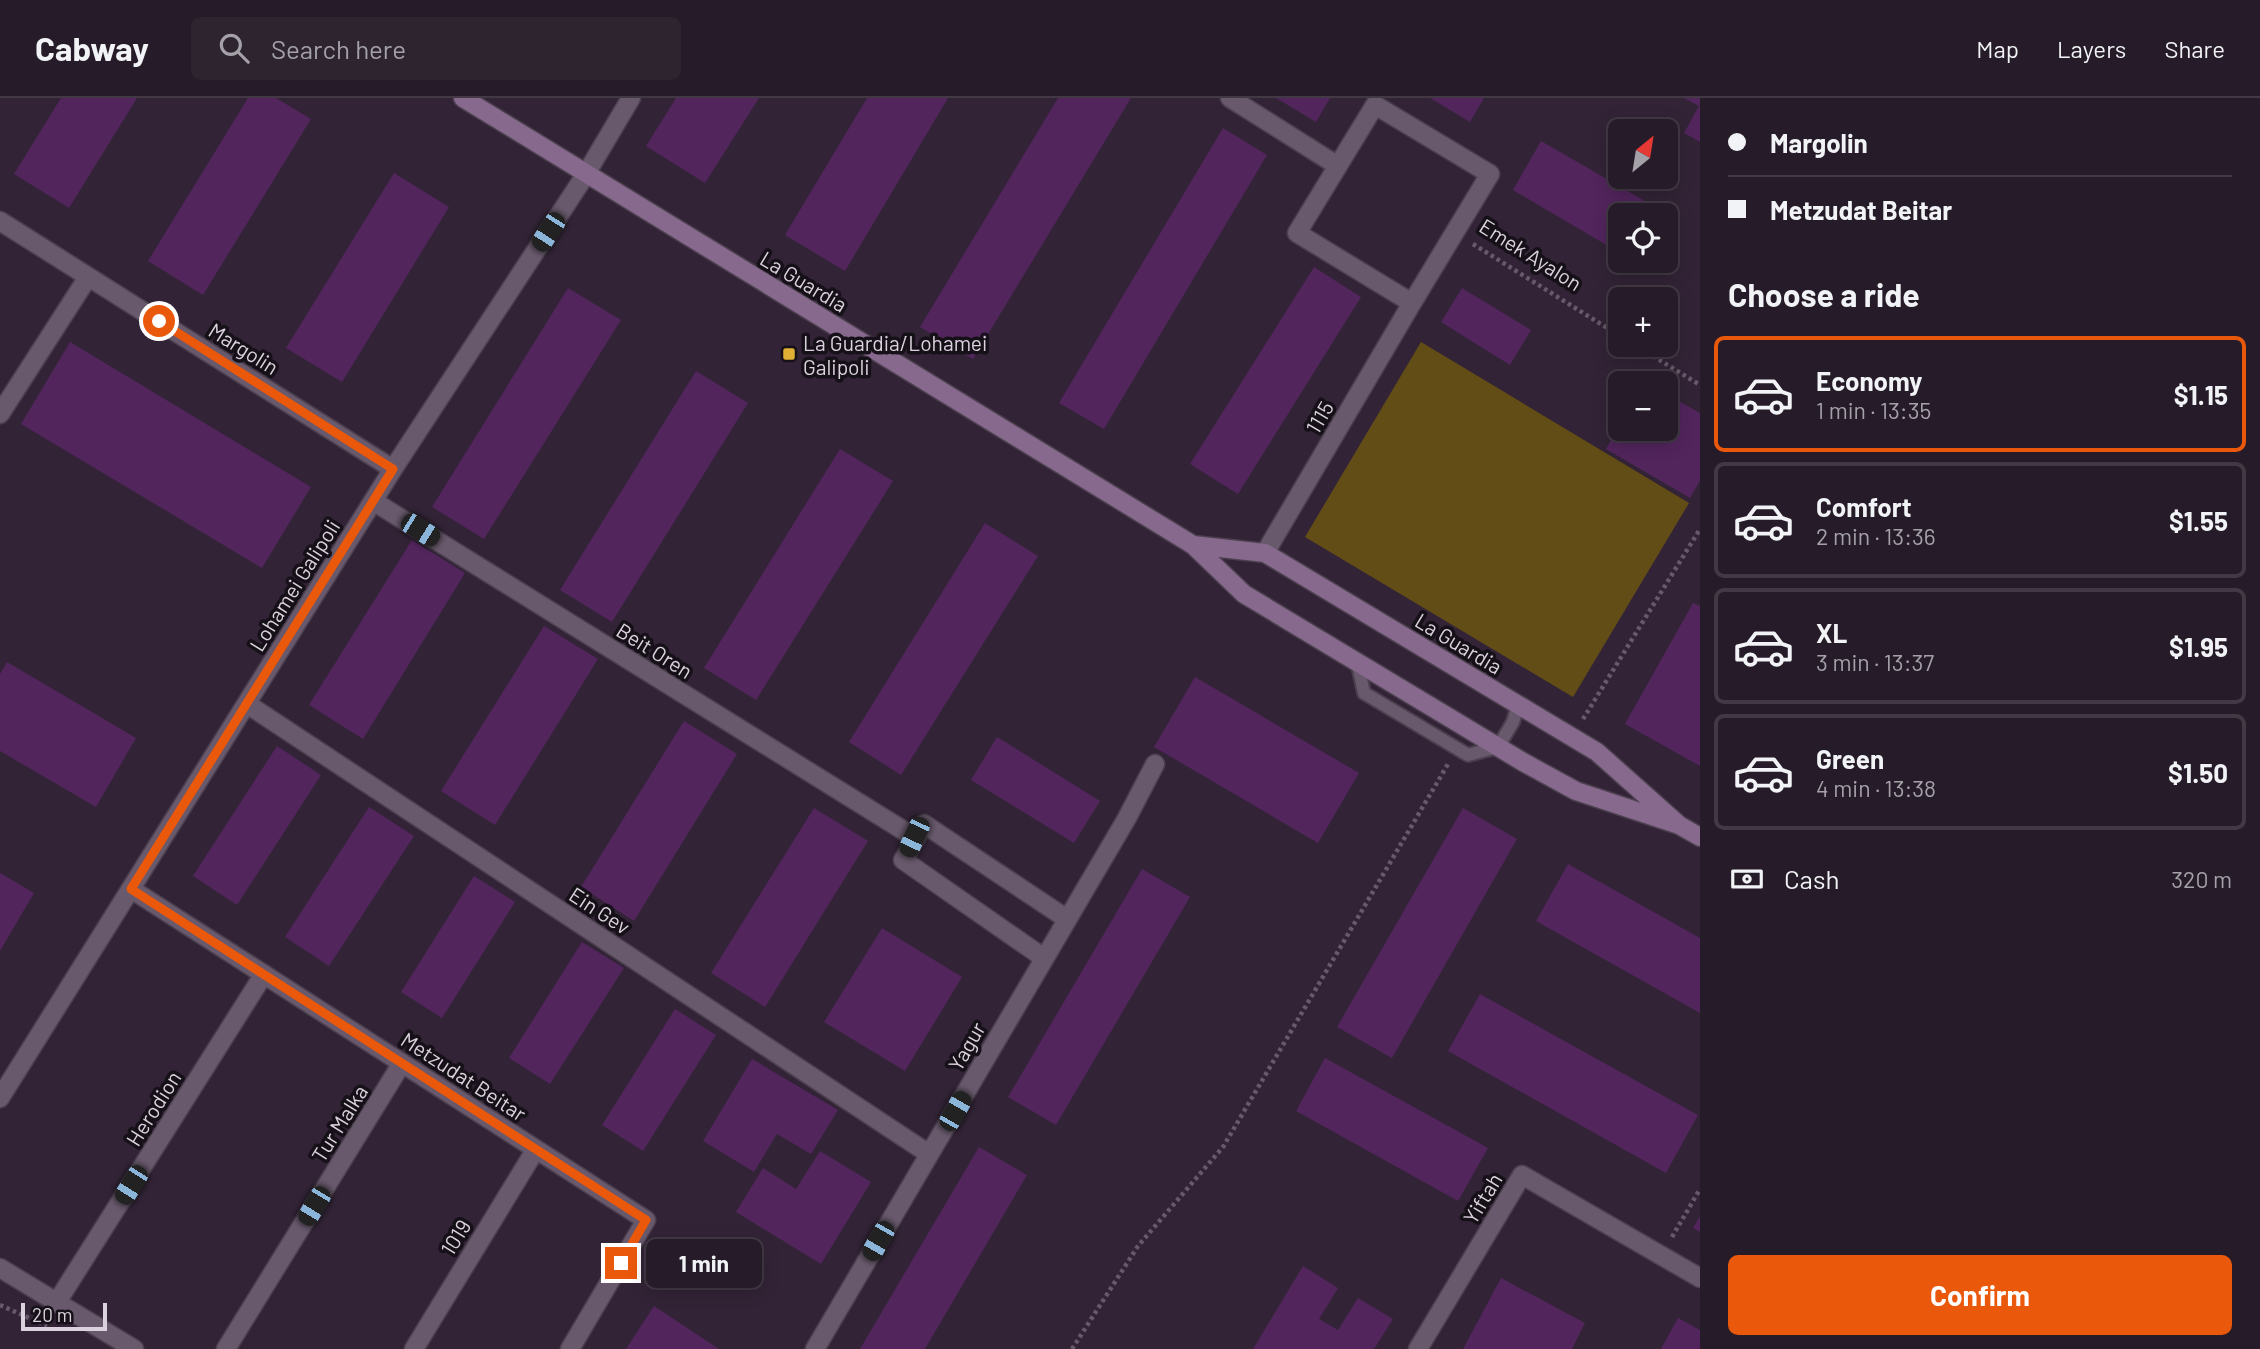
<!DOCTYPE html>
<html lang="en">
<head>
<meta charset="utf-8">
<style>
	:root { --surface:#261b28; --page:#2e2430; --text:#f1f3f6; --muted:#a4a1a8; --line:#423945; --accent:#ea580c }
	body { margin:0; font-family:Barlow,sans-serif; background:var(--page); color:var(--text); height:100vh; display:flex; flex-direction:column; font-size:26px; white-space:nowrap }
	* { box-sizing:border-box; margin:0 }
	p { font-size:23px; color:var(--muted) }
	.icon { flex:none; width:38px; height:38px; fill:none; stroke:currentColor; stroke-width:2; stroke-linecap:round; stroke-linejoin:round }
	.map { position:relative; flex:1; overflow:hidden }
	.panel { display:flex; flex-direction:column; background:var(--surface); width:560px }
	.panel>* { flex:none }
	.top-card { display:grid; align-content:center; height:154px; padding:0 28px; background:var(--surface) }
	.needle { width:46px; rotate:30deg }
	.controls { position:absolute; left:1608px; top:21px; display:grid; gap:14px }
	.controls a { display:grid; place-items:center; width:70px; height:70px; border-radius:10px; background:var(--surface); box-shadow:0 4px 18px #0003,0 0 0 2px var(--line); font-size:35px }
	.scale { position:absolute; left:21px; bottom:18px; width:86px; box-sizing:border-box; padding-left:7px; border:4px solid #dbd2de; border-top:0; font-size:19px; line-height:24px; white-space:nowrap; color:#dbd2de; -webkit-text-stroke:5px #161018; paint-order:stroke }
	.end { position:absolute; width:32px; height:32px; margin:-16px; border:9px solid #ea580c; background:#fff; box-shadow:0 0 0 4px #fff }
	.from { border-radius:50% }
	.bubble { position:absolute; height:49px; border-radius:10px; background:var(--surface); box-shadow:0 4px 18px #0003,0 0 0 2px var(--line); font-size:23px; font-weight:700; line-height:49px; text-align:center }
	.car { position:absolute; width:21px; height:42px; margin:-21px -10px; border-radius:9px; box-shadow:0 0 5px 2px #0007; background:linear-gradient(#222 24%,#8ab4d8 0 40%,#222 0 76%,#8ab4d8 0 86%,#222 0) }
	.top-card b { display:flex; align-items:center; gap:24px; height:66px; font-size:26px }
	.top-card b+b { border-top:2px solid var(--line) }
	.top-card i { width:18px; height:18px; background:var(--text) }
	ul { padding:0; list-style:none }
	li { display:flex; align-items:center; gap:21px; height:116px; margin:0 14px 10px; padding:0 14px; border:4px solid var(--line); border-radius:10px }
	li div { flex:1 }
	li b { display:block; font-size:26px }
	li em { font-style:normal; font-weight:700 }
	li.active { border-color:var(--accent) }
	li>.icon { width:63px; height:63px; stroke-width:1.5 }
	h2 { padding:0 28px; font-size:32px; line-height:84px }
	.pay { display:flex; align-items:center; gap:18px; height:77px; padding:0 28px; font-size:26px }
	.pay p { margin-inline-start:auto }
	.action { display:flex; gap:14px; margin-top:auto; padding:14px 28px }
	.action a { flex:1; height:80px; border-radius:10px; background:var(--accent); color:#fff; font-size:28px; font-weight:700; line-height:80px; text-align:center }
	header { display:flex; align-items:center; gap:42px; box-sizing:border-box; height:98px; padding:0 35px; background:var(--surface); border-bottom:2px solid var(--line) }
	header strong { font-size:33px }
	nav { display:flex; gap:38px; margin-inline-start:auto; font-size:24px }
	.search { width:490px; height:63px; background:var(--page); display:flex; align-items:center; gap:18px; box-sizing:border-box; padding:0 24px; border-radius:10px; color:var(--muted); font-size:26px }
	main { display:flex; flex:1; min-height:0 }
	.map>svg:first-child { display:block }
</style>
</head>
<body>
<header>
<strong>Cabway</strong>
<div class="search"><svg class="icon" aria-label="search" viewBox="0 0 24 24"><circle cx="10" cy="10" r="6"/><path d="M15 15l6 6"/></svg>Search here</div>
<nav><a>Map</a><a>Layers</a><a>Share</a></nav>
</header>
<main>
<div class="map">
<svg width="1700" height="1251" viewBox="0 0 1700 1251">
	<rect width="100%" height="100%" fill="#322436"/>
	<path fill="#634d16" d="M1421 244 1689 405 1573 599 1305 439Z"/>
	<path fill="#52255d" d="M61 0H137L69 110 14 76Z
		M248 0H276L311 21 203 197 148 163Z
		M676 0H759L705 85 646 48Z
		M867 0H948L845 173 785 137Z
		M1058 0H1131L973 261 920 229Z
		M1276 0H1330L1316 24Z
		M1430 0H1484L1470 24Z
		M1684 0H1700V44L1684 35 1699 8Z
		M1223 30 1267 57 1104 331 1059 305Z
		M1541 43 1650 106 1644 117H1620V155L1513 92Z
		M394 75 449 109 342 284 286 250Z
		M1314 169 1361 199 1238 396 1190 366Z
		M568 190 621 222 484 441 432 409Z
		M1462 190 1531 232 1510 267 1441 224Z
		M70 244 311 389 262 470 21 326Z
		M696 273 748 305 612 524 560 492Z
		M1666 296 1700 315V383L1690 400 1606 351 1620 325V331H1666Z
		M840 351 893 383 756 602 704 570Z
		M985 425 1038 458 901 677 849 644Z
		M412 442 465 475 363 641 309 607Z
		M1693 505 1700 508V668L1625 626Z
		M544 528 598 561 495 727 441 693Z
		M7 564 136 640 96 709 0 653V576Z
		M1195 579 1359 675 1318 745 1154 649Z
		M684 623 737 656 634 823 581 789Z
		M997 639 1100 703 1074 745 971 682Z
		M277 648 321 677 237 807 193 778Z
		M369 709 414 738 329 868 285 839Z
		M814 710 868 743 765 909 711 875Z
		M1463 710 1517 741 1392 960 1337 929Z
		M1568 766 1700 840V915L1536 823Z
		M1142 771 1190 799 1056 1027 1008 999Z
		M0 775 34 795 0 853Z
		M474 778 515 804 442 920 401 894Z
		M882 830 962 879 905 973 824 924Z
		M582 844 624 870 550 986 509 960Z
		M1480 896 1698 1017 1666 1075 1448 953Z
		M675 911 716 937 643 1053 602 1027Z
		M1325 960 1488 1050 1458 1103 1296 1013Z
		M752 961 838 1012 811 1056 777 1036 754 1074 703 1043Z
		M979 1049 1027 1077 925 1251H860Z
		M820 1053 871 1084 821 1166 736 1114 763 1070 796 1091Z
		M1700 1118V1134L1693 1130Z
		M1303 1168 1338 1190 1319 1221 1338 1232 1358 1200 1393 1221 1374 1251H1253Z
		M1501 1180 1585 1225 1572 1251H1463Z
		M654 1208 719 1251H626Z
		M1678 1220 1700 1232V1251H1661Z"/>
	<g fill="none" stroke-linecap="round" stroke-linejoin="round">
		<defs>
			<path id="service" d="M1358 567 1364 595 1468 657 1498 649 1513 624 1518 607"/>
			<path id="minor" d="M1230 0 1338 68
				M1375 7 1490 76 1412 205 1297 135Z
				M0 123 393 371
				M0 316 88 179
				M373 403 914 739
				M1265 455 1412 205
				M247 606 929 1056
				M131 791 646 1122 570 1251
				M1044 860 903 762 924 726 1067 821
				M0 1000 393 371 586 76 631 0
				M0 1170 134 1251
				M57 1204 264 876
				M226 1251 402 965
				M414 1251 536 1051
				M815 1251 1127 720 1155 666
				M1418 1251 1522 1077 1700 1180"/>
			<path id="secondary" d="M463 0 1193 447 1244 496 1523 664 1576 693 1679 727
				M1193 447 1265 455 1597 654 1679 727 1700 739"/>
		</defs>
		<use href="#service" stroke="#4c404f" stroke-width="16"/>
		<use href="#minor" stroke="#4c404f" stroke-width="21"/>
		<use href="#secondary" stroke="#4c404f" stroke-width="21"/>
		<path stroke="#675b6b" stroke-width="4.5" stroke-dasharray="3.5 3.5" stroke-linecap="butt" d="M1473 146 1620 238
			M1635 247 1700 287
			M1583 621 1700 431
			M1672 1139 1700 1091
			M0 1207 47 1228
			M1072 1251 1138 1148 1223 1049 1448 666"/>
		<use href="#service" stroke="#68596c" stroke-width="12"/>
		<use href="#minor" stroke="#68596c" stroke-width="18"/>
		<use href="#secondary" stroke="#86698d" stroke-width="18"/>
	</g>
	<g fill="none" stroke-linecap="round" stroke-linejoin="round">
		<path stroke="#ea580c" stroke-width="9" d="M159 223 393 371 131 791 646 1122 621 1165"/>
	</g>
	<rect fill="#e0b034" stroke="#161018" stroke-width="2.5" x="782" y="249" width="14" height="14" rx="3.5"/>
	<g text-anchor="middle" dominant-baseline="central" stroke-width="7" stroke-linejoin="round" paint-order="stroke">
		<g font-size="21" fill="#dbd2de" stroke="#161018">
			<text transform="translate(1531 156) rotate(32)">Emek Ayalon</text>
			<text transform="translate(804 183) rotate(31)">La Guardia</text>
			<text transform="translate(244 250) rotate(32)">Margolin</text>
			<text transform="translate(1319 319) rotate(-60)">1115</text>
			<text transform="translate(294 487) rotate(-58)">Lohamei Galipoli</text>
			<text transform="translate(1459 545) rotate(31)">La Guardia</text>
			<text transform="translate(655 552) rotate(32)">Beit Oren</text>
			<text transform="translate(600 812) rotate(33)">Ein Gev</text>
			<text transform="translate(966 948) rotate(-60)">Yagur</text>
			<text transform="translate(464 978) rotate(33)">Metzudat Beitar</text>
			<text transform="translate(153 1010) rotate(-58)">Herodion</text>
			<text transform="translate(339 1025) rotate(-58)">Tur Malka</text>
			<text transform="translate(1482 1100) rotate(-59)">Yiftah</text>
			<text transform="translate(455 1139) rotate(-58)">1019</text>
		</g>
		<g font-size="21" fill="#dbd2de" stroke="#161018" text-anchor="start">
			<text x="803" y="244">La Guardia/Lohamei<tspan x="803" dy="24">Galipoli</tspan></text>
		</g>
	</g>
</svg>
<div class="controls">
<a><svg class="needle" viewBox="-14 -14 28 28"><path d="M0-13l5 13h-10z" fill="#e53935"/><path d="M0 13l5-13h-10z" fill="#a4a1a8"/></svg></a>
<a><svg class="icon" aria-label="locate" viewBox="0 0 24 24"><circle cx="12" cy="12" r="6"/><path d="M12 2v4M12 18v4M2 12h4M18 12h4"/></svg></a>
<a>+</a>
<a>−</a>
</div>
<div class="scale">20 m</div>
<i class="end from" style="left:159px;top:223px"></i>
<i class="end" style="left:621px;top:1165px"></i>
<div class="bubble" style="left:646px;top:1141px;width:116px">1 min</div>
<i class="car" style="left:548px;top:134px;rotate:213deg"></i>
<i class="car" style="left:420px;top:432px;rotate:122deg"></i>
<i class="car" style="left:914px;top:739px;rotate:205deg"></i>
<i class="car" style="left:955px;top:1013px;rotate:30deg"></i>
<i class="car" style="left:131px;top:1087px;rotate:212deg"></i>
<i class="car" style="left:314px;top:1108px;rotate:211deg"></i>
<i class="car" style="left:878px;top:1143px;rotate:210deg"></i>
</div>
<section class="panel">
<div class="top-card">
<b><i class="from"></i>Margolin</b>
<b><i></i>Metzudat Beitar</b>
</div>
<h2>Choose a ride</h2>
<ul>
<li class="active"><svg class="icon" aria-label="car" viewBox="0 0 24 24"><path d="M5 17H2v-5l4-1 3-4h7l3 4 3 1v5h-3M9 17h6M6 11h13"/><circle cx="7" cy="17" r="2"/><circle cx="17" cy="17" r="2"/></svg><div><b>Economy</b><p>1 min · 13:35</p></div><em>$1.15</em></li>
<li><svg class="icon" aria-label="car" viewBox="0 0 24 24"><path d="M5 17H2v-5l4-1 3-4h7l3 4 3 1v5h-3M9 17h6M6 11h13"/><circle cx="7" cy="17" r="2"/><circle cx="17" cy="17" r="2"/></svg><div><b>Comfort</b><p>2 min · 13:36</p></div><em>$1.55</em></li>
<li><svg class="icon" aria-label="car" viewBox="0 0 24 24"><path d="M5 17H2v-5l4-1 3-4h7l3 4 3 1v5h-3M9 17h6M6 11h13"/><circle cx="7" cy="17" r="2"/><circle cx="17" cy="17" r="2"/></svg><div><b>XL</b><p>3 min · 13:37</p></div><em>$1.95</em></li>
<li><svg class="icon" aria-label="car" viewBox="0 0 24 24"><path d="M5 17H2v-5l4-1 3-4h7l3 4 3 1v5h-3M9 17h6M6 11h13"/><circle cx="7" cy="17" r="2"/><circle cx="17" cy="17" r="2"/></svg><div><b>Green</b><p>4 min · 13:38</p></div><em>$1.50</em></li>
</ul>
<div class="pay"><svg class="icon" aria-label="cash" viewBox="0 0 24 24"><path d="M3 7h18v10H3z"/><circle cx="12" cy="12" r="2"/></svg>Cash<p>320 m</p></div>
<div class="action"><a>Confirm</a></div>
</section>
</main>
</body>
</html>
